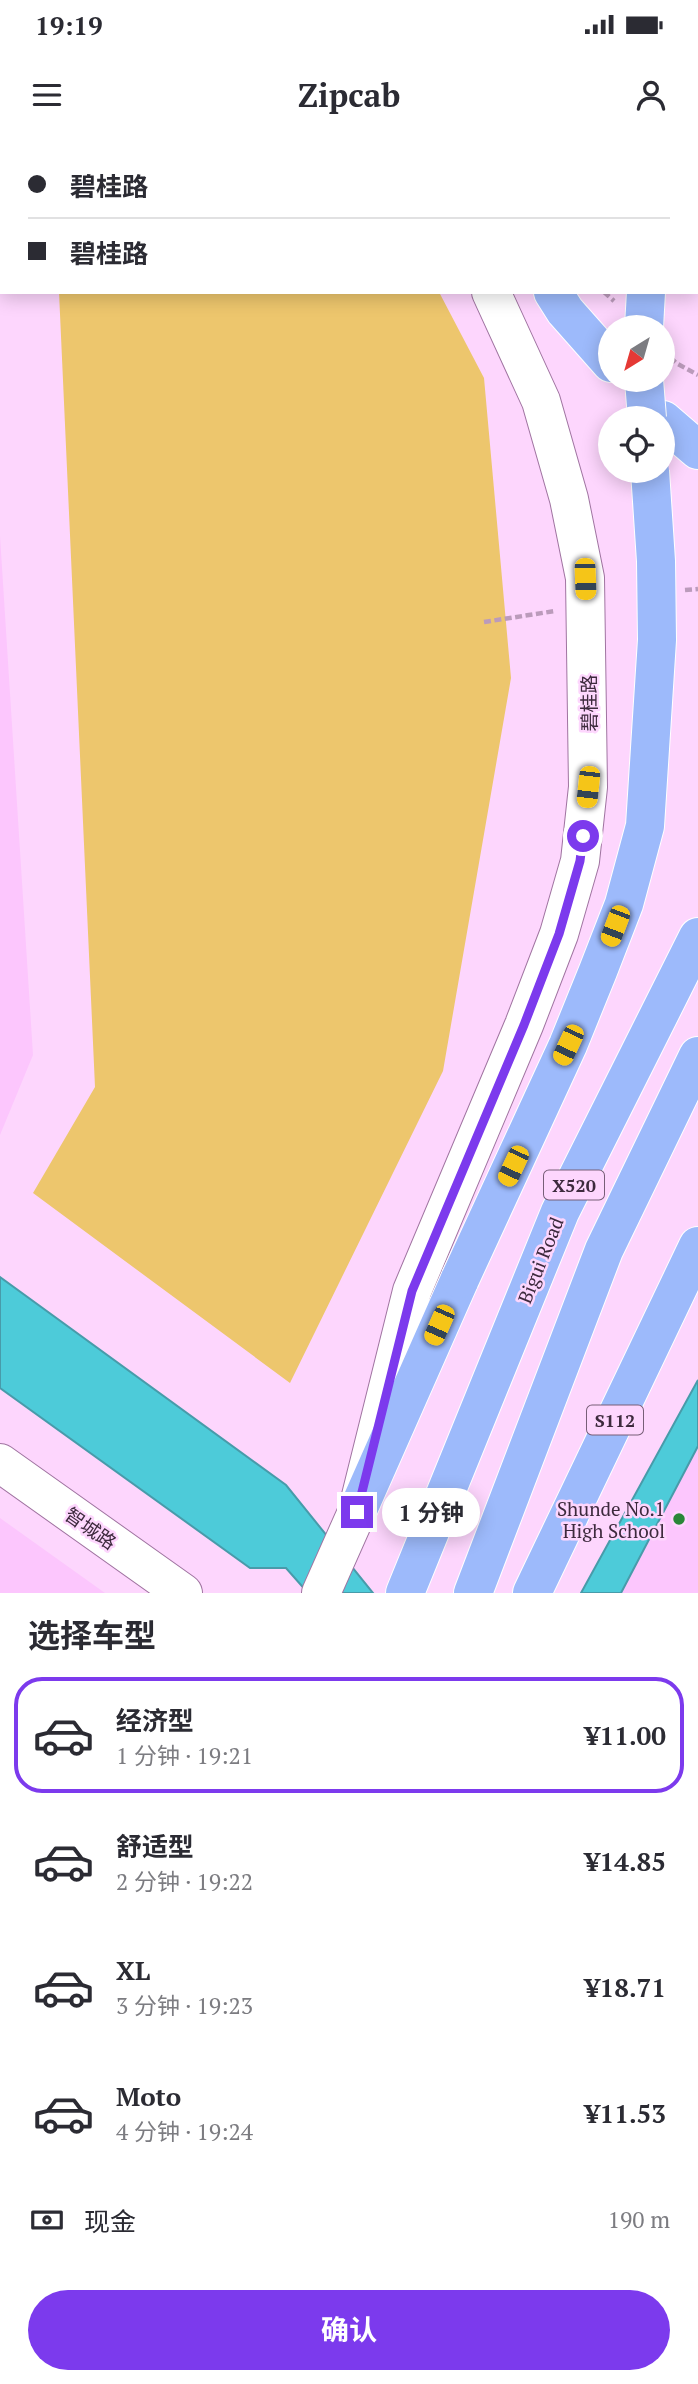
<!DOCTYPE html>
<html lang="zh">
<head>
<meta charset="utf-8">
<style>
	:root { --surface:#fff; --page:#f2f2f3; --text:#2b2b33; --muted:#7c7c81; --line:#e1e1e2; --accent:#7c3aed }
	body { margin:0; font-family:"PT Serif","Noto Sans SC",serif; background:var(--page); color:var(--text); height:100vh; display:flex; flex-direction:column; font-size:26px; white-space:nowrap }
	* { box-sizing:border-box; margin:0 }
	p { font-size:23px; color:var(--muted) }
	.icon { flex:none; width:38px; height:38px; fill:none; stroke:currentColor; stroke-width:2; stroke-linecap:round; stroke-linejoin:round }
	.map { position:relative; height:1453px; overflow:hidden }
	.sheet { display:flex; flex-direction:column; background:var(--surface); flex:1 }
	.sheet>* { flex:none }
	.hud { position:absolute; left:0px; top:0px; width:698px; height:154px; box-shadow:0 4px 18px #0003; display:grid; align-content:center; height:154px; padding:0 28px; background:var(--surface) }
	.needle { width:46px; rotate:217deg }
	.controls { position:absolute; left:598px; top:175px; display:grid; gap:14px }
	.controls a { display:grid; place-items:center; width:77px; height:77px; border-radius:50%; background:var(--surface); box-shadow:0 4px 18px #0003; font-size:35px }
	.end { position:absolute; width:32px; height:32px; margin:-16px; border:9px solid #7c3aed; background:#fff; box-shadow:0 0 0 4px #fff }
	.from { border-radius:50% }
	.bubble { position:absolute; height:49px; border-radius:24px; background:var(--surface); box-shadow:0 4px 18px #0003; font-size:23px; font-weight:700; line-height:49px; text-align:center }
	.car { position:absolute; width:21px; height:42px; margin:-21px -10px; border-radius:9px; box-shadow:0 0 5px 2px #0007; background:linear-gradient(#f5c518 24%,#345 0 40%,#f5c518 0 76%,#345 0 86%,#f5c518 0) }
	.hud b { display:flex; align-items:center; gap:24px; height:66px; font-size:26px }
	.hud b+b { border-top:2px solid var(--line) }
	.hud i { width:18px; height:18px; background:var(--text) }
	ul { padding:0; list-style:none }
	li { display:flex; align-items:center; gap:21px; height:116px; margin:0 14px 10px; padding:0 14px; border:4px solid transparent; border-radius:28px }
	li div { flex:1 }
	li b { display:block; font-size:26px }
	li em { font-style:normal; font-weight:700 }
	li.on { border-color:var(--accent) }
	li>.icon { width:63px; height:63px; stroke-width:1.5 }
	h2 { padding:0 28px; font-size:32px; line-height:84px }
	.pay { display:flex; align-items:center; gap:18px; height:77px; padding:0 28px; font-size:26px }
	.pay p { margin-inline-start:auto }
	.primary-button { display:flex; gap:14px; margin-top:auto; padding:14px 28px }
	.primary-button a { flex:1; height:80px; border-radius:42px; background:var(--accent); color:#fff; font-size:28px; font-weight:700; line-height:80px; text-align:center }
	.status { display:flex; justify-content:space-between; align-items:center; height:49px; padding:0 35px; background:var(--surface); direction:ltr }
	.status svg { height:19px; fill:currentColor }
	header { display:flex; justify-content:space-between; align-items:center; height:91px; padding:0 28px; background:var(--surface); font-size:32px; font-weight:700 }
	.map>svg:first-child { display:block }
</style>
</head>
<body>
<div class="status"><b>19:19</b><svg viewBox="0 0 49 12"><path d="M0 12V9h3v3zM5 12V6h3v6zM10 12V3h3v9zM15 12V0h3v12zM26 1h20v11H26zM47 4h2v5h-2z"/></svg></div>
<header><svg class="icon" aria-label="menu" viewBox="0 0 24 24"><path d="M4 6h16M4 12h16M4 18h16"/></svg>Zipcab<svg class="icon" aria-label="person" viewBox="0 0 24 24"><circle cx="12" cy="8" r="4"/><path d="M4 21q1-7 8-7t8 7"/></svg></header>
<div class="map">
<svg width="698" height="1453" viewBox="0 0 698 1453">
	<rect width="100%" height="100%" fill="#fdd6fd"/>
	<path fill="#fcc6fd" d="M0 396 33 915 0 995Z
		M698 1306V1453H621Z
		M0 1378 105 1453H0Z"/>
	<path fill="#edc66d" d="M52 0H360L361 2H52Z
		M59 152H439L484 238 511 538 443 931 290 1243 33 1053 95 947Z"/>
	<path fill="#4dcbd9" stroke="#489baa" stroke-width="2" d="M0 1137 286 1345 373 1453H308L286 1428H250L0 1248Z
		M698 1240V1306L621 1453H581Z"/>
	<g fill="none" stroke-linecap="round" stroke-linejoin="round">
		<defs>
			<path id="secondary" d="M413 0 414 2
				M0 1323 183 1453
				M321 1453 357 1372 412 1151 524 885 559 794 580 721 588 647 585 438 569 359 541 261 491 152"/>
			<path id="highway" d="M447 0 448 2
				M520 0 521 2
				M664 2V0
				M696 116H698
				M553 152 565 171 611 223
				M644 187 646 152
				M663 280 698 310
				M357 1372 460 1139
				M405 1453 560 1072 698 797
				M473 1453 604 1110 698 916
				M532 1453 698 1106"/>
		</defs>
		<use href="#secondary" stroke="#a074a1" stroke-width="40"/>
		<use href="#highway" stroke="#fff" stroke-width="40"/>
		<path stroke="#bb9bbb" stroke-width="4.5" stroke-dasharray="7 3.5" stroke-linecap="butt" d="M375 0 376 2
			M696 15 698 16
			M604 152 614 161
			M663 210 676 223 698 235
			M685 450 698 449
			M484 482 555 471"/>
		<use href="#secondary" stroke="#fff" stroke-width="38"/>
		<use href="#highway" stroke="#9dbafb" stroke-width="38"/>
		<defs>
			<path id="highway-bridge" d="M644 240 647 278
				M460 1139 568 905 598 831 624 764 645 686 657 500 656 421 650 331"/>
		</defs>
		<use href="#highway-bridge" stroke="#fff" stroke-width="40" stroke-linecap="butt"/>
		<use href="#highway-bridge" stroke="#9dbafb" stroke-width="38"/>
	</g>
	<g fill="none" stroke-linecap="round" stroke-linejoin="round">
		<path stroke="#7c3aed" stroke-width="9" d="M357 1372 412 1151 524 885 559 794 580 721 583 696"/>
	</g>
	<circle fill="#298638" stroke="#fdd6fd" stroke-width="2.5" cx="679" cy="1379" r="7"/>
	<g text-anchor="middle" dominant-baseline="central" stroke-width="5" stroke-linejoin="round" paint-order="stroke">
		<g fill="#fdd6fd" stroke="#775e77" stroke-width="2">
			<rect x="544" y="1030.5" width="60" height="29" rx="5"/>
			<rect x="587" y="1265.5" width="56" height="29" rx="5"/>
		</g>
		<g font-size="18" font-weight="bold" fill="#3d2a3d">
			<text x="574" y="1045">X520</text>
			<text x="615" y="1280">S112</text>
		</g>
		<g font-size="19" fill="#3d2a3d" stroke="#fdd6fd">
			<text transform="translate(588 563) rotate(-90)">碧桂路</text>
			<text transform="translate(540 1120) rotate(-68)">Bigui Road</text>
			<text transform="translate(91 1388) rotate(35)">智城路</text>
		</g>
		<g font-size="19" fill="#3d2a3d" stroke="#fdd6fd" text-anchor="end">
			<text x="665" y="1368">Shunde No.1<tspan x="665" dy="22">High School</tspan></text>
		</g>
	</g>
</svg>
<div class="controls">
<a><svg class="needle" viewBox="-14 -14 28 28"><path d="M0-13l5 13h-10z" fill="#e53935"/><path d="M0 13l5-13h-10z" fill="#7c7c81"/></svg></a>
<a><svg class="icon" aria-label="locate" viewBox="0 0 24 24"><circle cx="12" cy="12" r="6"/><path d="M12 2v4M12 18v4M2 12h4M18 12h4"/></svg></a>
</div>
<i class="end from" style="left:583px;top:696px"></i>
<i class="end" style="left:357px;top:1372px"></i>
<div class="bubble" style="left:382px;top:1348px;width:98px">1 分钟</div>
<i class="car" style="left:585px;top:439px;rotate:178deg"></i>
<i class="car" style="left:588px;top:647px;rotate:186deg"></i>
<i class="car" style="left:615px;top:786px;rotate:201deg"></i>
<i class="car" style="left:568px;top:905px;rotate:205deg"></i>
<i class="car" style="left:513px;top:1026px;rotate:205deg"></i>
<i class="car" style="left:439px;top:1185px;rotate:204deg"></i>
<div class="hud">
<b><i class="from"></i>碧桂路</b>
<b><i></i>碧桂路</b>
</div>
</div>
<section class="sheet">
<h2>选择车型</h2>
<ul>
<li class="on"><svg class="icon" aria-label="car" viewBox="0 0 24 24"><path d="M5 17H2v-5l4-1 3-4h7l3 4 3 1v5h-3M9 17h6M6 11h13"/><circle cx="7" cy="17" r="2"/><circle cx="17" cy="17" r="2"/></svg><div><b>经济型</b><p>1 分钟 · 19:21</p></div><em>¥11.00</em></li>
<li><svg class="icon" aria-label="car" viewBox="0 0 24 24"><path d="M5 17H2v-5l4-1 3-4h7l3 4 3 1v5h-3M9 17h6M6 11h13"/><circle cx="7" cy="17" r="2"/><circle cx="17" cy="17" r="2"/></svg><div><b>舒适型</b><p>2 分钟 · 19:22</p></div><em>¥14.85</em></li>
<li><svg class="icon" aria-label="car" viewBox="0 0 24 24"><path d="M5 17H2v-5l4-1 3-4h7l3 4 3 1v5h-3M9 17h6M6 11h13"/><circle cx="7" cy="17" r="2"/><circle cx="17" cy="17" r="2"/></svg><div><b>XL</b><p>3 分钟 · 19:23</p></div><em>¥18.71</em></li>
<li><svg class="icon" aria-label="car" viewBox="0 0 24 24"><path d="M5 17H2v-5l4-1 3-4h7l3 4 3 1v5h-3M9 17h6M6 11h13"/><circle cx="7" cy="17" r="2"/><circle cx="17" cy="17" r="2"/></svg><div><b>Moto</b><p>4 分钟 · 19:24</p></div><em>¥11.53</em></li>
</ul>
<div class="pay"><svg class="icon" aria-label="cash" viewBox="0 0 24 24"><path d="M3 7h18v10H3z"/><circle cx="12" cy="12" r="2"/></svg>现金<p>190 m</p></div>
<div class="primary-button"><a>确认</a></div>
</section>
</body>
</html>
